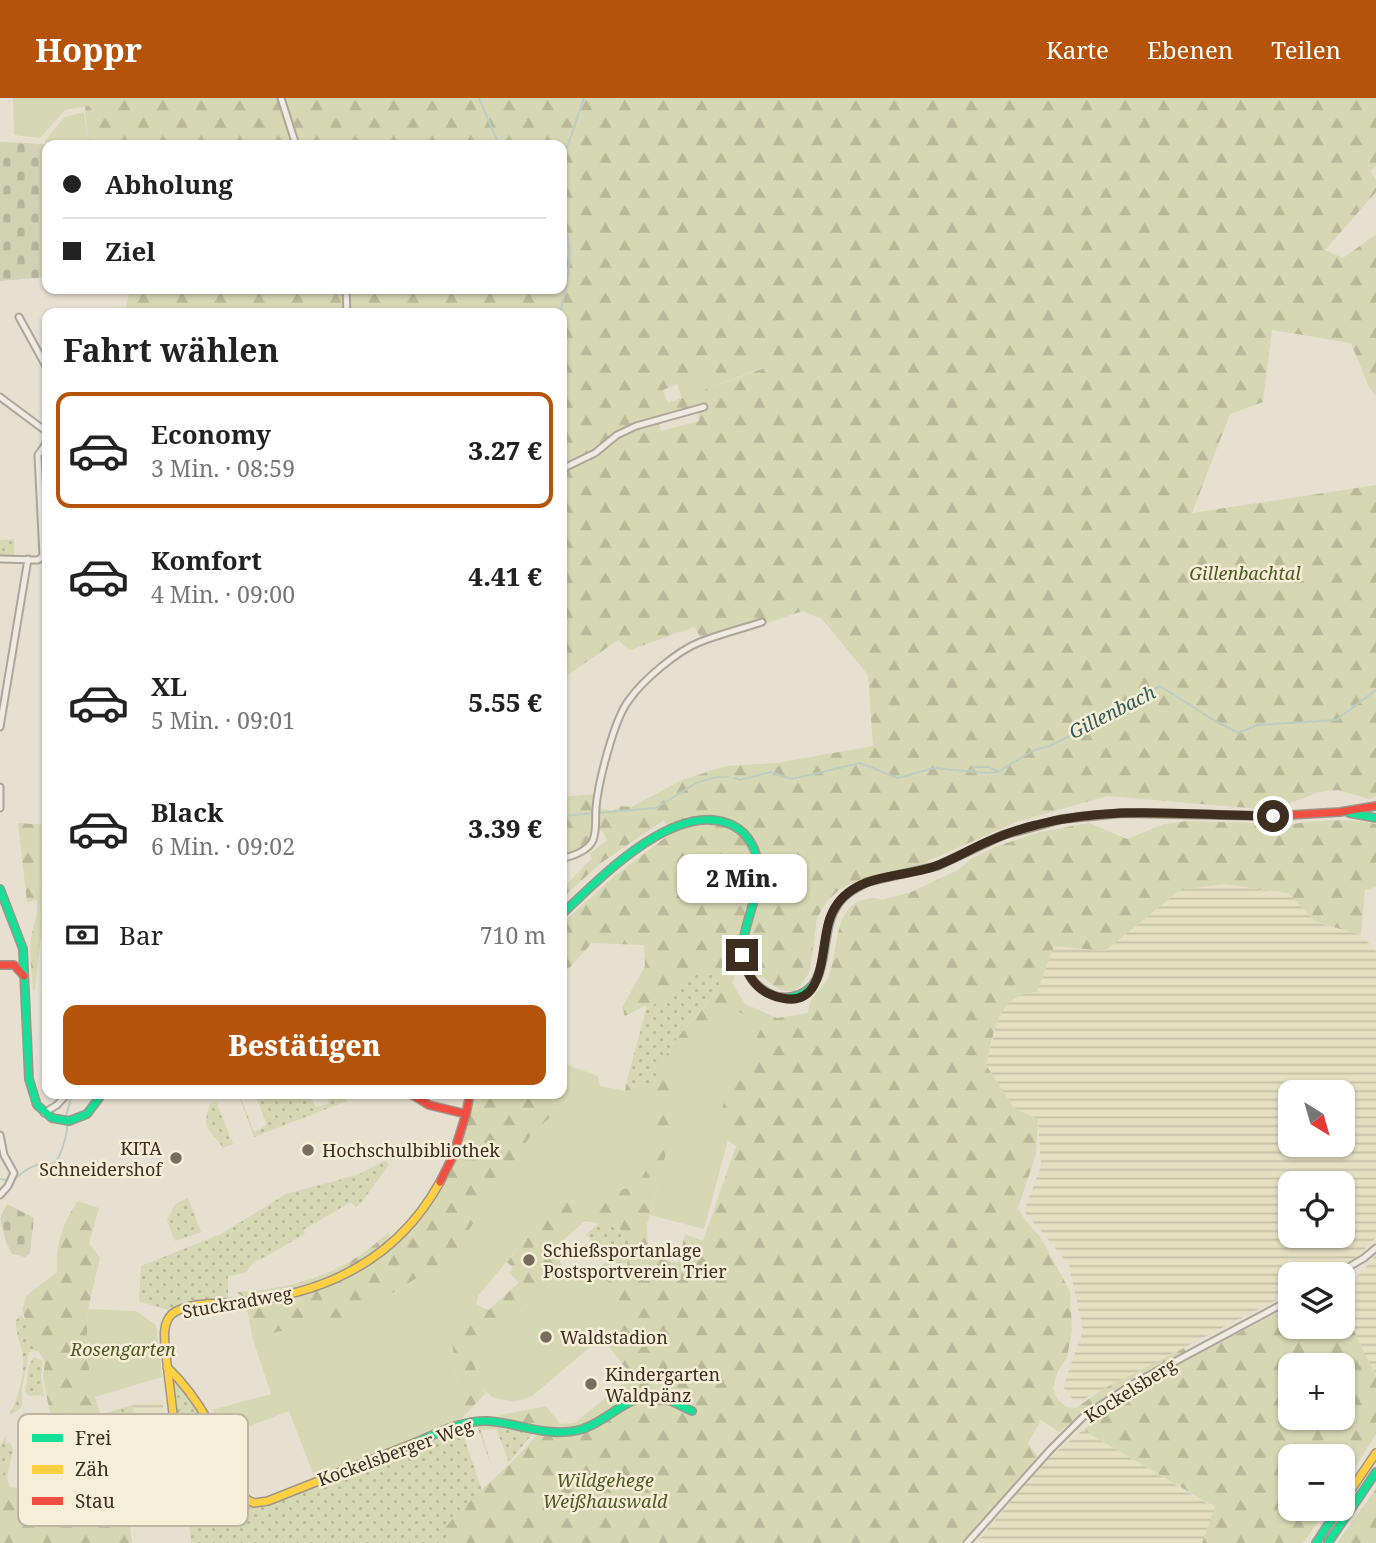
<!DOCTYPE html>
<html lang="de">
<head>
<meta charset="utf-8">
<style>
	:root { --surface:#fff; --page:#f2f2f2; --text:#222; --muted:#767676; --line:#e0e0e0; --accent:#b45309 }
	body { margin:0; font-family:"Noto Serif",serif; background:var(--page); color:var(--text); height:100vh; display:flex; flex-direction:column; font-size:26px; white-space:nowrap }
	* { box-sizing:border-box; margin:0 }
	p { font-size:23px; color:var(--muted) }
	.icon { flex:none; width:38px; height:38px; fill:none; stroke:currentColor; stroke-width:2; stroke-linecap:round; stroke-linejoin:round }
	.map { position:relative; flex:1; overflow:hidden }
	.side { position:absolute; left:42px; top:210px; width:525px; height:791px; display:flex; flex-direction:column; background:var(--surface); border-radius:14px; box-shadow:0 2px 5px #0004 }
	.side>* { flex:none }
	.hud { position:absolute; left:42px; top:42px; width:525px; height:154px; border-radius:14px; box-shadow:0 2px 5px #0004; display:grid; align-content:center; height:154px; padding:0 21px; background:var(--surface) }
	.needle { width:46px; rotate:143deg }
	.controls { position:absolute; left:1278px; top:982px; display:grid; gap:14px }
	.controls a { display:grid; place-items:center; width:77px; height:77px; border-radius:14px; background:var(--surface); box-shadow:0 2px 5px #0004; font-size:35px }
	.end { position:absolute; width:32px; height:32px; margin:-16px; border:9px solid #3d2e20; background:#fff; box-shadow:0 0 0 4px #fff }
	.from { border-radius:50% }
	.bubble { position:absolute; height:49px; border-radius:14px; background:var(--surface); box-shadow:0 2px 5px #0004; font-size:23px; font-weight:800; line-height:49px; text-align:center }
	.hud b { display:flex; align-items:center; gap:24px; height:66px; font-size:26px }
	.hud b+b { border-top:2px solid var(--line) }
	.hud i { width:18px; height:18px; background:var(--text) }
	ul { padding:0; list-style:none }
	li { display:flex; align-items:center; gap:21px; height:116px; margin:0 14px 10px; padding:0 7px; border:4px solid transparent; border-radius:14px }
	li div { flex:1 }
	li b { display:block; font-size:26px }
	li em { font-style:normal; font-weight:800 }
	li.current { border-color:var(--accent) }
	li>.icon { width:63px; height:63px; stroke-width:1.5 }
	h2 { padding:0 21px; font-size:32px; line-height:84px }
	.pay { display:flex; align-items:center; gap:18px; height:77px; padding:0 21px; font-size:26px }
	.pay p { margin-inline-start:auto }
	.button { display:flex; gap:14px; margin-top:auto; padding:14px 21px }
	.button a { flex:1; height:80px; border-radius:14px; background:var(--accent); color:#fff; font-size:28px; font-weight:800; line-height:80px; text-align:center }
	header { display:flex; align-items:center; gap:42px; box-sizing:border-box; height:98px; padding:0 35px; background:var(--accent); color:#fff }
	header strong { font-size:33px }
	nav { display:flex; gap:38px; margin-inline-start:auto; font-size:24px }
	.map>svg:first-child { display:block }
</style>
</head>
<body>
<header>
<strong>Hoppr</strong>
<nav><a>Karte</a><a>Ebenen</a><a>Teilen</a></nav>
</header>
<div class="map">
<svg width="1376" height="1445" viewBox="0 0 1376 1445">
	<defs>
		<pattern id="farmland-rules" width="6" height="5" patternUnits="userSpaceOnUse" patternTransform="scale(1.75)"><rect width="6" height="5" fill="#e6dfc2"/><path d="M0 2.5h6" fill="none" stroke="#c6c0a6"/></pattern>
		<pattern id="grass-dots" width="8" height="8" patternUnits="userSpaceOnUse" patternTransform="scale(1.75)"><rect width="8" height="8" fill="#d6d7b3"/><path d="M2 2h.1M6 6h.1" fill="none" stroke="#b9b99a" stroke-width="1.8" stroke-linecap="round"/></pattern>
		<pattern id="forest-firs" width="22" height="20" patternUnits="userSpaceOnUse" patternTransform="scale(1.75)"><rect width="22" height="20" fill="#d6d7b3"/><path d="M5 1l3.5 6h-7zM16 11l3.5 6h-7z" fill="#b9b99a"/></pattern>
		<pattern id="cemetery-stones" width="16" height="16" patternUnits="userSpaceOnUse" patternTransform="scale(1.75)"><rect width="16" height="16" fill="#d1d1b3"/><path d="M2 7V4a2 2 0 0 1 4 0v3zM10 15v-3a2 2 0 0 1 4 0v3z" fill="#b4b49a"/></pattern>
	</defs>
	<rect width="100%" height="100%" fill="#e7e0d1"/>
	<path fill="url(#farmland-rules)" fill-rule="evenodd" d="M1224 786 1288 795 1316 824 1361 837 1376 853V1140L1354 1161 1326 1176H1290V1195L1076 1305 1063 1289 1083 1232 1069 1167 1024 1113 1041 1068 1038 1021 1014 1010 986 967 999 916 1010 903 1025 894 1037 893 1054 848 1105 853 1180 792ZM1290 994H1342V1046H1290ZM1290 1085H1342V1138H1290Z
		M1376 1157V1278L1353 1231 1343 1195Z
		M162 1301 173 1390 171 1393 151 1396 132 1307Z
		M1083 1332 1215 1410 1202 1445H976L1044 1364Z"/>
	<path fill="url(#grass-dots)" d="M14 441V457H0V442Z
		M708 872 718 878 720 887C695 924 663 944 654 990L626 986 646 912 700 874Z
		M238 996H247L241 1000 254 1034 267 1027 255 996H310L315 1009 329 1006 326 996H344L347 1003 254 1039Z
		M216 1003 233 1046 223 1050C211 1030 200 1034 210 1006Z
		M386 1062 389 1067 360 1106 356 1109 351 1104 303 1132 305 1136C294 1141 263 1162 255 1163L245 1175 228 1178V1203L168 1212 139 1203 141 1168 221 1136 286 1096 357 1077Z
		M188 1100 201 1134 175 1143 167 1123 175 1106Z
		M599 1125 617 1128 629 1142 628 1162 621 1170 586 1137Z
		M21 1218C30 1225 33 1243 39 1254L32 1252 29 1254 22 1291V1307L19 1312 8 1318C17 1307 25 1274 23 1260 22 1247 15 1235 16 1222Z
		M34 1259 43 1263 41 1278 44 1299 40 1297 29 1298 25 1294 29 1267Z
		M172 1275C202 1313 222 1356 241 1400L187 1407Z
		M132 1307 151 1396 141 1400 133 1396 127 1397 101 1317Z
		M476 1325 501 1327 534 1334 509 1364 496 1331 481 1332 493 1373Z
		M461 1331 482 1392 525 1352 539 1334 643 1445H191L188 1411 243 1403 263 1409Z
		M6 1337V1346L10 1345 13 1352 7 1379 5 1375 0 1374V1349Z"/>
	<path fill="url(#forest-firs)" fill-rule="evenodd" d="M107 0H1376V69L1370 73 1376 82V94L1325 152 1343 160 1376 136V298L1369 289 1351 245 1272 232 1263 304 1230 316 1192 415 1376 387V699L1369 701 1338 692 1320 694 1271 712 1107 698 1016 724 917 768 863 780 840 791 827 803 817 820 810 873 800 889 793 893H784L775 889 763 879 754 880 750 873H736L732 885 745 906 777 920 808 915C809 910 810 903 813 899 818 891 826 886 829 877 839 852 833 808 865 801 872 800 876 799 882 802L911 794 958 772 972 760 995 749 1040 734 1089 725 1127 741 1164 726 1188 723 1264 725C1279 732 1292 725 1308 724 1330 722 1354 721 1376 726V789L1365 792 1361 837 1316 824 1288 795 1224 786 1180 792 1105 853 1054 848 1037 894C996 896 994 936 986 967L1014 1010 1038 1021 1036 1056 1018 1110 1025 1122 1041 1140 1070 1193 1072 1233 1067 1259 1057 1275 1053 1290 1057 1301 1066 1309 1076 1310 1103 1291 1184 1250 1186 1254 1080 1317 1059 1334 1041 1322 1028 1345 1039 1361 964 1445H449L453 1440 445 1430C473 1395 511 1370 539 1334L503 1323 500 1317 546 1308 560 1326 575 1325 632 1278 607 1246C608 1236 612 1235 614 1226 621 1205 617 1185 595 1175L607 1163 621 1176 627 1169 629 1142 617 1128 585 1123 554 1150 565 1175 481 1247 475 1268 482 1290 486 1295 461 1321 451 1237 476 1207 489 1212 519 1184 516 1182 544 1154 537 1146 513 1170 507 1164 532 1133 537 1110 637 1088 650 1032 648 997 625 993 626 986 654 990C663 944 696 924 720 887 717 875 712 871 700 874L646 912V907L625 918 622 910 645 868 644 847 592 845 562 878V825L611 781 670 736 664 722 601 765 562 800V791L592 760 589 756 607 742 603 734 598 730 597 709 612 713 621 708 631 709 682 682 726 668 776 665 873 648 868 577 822 521 803 513 705 546 694 529 630 552 618 542 562 581V215H125L130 191H562V47H88L85 8 106 5ZM762 263 764 270 668 305 663 292 714 272 717 280ZM697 312 699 323 661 333 658 323ZM763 926 717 1018 732 1027 727 1042 736 1048 703 1143 685 1136 678 1165 648 1158 647 1126 674 1028Z
		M594 696 592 740 571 756 562 758V699Z
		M18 725 47 727V766L43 783 47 796V815L41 837 35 892H33C32 876 29 858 31 841 33 826 38 820 37 802L27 804Z
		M475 996H556L553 1017 532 1036 452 1158 350 1222 281 1233 253 1242 245 1200 236 1194C292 1192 349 1174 388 1134L396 1148C440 1110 465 1053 475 996Z
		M78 1103 99 1110 89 1145 100 1160 88 1211 86 1256 95 1299 127 1398 132 1445H0V1374L5 1375 10 1389 24 1391 29 1366 55 1343 43 1278 45 1264 31 1240 22 1211 27 1197 57 1174C55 1149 63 1122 78 1103Z
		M1354 1175 1343 1195 1353 1231 1376 1278V1336L1342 1389V1358H1290V1410L1327 1411 1303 1445H1202L1215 1409 1083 1332 1154 1279 1290 1208V1228H1342V1181ZM1290 1267H1342V1320H1290Z
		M1376 1391V1445H1337Z"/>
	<path fill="url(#cemetery-stones)" d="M0 44 46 46 47 179 0 183Z
		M7 1106 34 1120 30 1155 25 1159 12 1156 6 1144 0 1120Z"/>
	<path fill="#d6d7b3" d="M13 0H107L106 5 65 12 40 40 14 37Z
		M84 14 88 47H47V49L45 42 65 19Z
		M762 263 765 269 682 300 677 286 715 272 718 279Z
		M725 907 763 926 718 1018 732 1027 704 1131 650 1117 673 1028 670 987 680 956 702 928Z
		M562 965 598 978 600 988 648 997 656 1018 651 1032 660 1035 652 1062 637 1088 537 1110 532 1133 478 1198 476 1207 451 1237 461 1321 315 1381 289 1313 232 1335 212 1312 271 1296 253 1242 281 1233 350 1222 452 1158 532 1036 553 1017 556 996H562Z
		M537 1146 545 1154 516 1182 509 1174Z
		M570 1171 595 1175 603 1179 612 1188 618 1200 619 1211 614 1229 532 1298 514 1304 492 1299 482 1290 477 1278 475 1268 481 1247Z
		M88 1211 136 1213 156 1227 162 1279 95 1299 86 1256Z"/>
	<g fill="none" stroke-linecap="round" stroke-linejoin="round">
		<path stroke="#bcccc2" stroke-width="2" d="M479 0 499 47
			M562 64 584 0
			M560 215C566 192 577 146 562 126
			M971 673 973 669H988L997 673
			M735 680 740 682 771 674 792 681 860 665 898 680 934 670 987 675 998 674 1032 653 1052 647 1133 605 1160 588 1215 623 1239 635 1257 627 1336 622 1376 592
			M562 718 656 710 696 685 717 679H728
			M66 1018 72 996
			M0 1081 8 1082
			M13 1083C22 1075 30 1067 43 1066 47 1066 50 1068 54 1065 60 1062 68 1034 67 1027"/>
		<defs>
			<path id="street" d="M281 0 296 47
				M346 191 347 215
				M19 219 47 270
				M0 299 47 334
				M562 371 595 355 617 337 636 328 704 309
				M0 461 38 462 43 458 38 357 47 344
				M0 629 28 461
				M0 689V710
				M562 760C572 759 589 752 593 742 597 732 595 720 596 710 598 685 614 621 629 602 643 582 677 553 700 544 720 536 741 531 762 524
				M44 1015 57 1007 67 996
				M0 1037 4 1057 14 1075 8 1088 0 1097
				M1337 1176 1364 1160 1376 1150
				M967 1445 1050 1352 1083 1319 1133 1286 1290 1202"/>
			<path id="fast" d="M1349 715 1376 720
				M0 791 23 851 29 981 37 1007 52 1020 69 1023 87 1016 102 996
				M562 816C599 781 672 705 727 725 745 731 755 747 758 765 763 799 737 831 744 864 748 884 770 903 791 899 833 892 818 840 835 811 842 797 854 791 867 784
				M417 1344C440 1334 463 1322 488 1323 518 1325 550 1340 579 1332 604 1326 626 1298 652 1298 666 1298 680 1308 692 1313
				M1316 1445 1339 1410
				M1328 1445 1376 1374"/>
			<path id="slow" d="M867 784 937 768 1003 737 1062 721 1122 715 1274 718
				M167 1269C205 1305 225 1354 246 1401L254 1405 268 1403 417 1344
				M1342 1405 1376 1355
				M186 1424 166 1257C165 1245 161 1226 172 1216 189 1203 221 1206 241 1204 326 1196 397 1162 440 1084"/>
			<path id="jam" d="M1274 718 1340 714 1376 708
				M0 867H14L24 878
				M411 996 429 1007 466 1016 453 1058 440 1084
				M466 1016 470 996"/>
		</defs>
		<use href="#street" stroke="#ada599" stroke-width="9"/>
		<use href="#fast" stroke="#9c958a" stroke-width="10"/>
		<use href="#slow" stroke="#9c958a" stroke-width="10"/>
		<use href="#jam" stroke="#9c958a" stroke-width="10"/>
		<use href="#street" stroke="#efebe3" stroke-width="5"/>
		<use href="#fast" stroke="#16e098" stroke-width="7"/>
		<use href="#slow" stroke="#ffcf43" stroke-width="7"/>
		<use href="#jam" stroke="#f24e42" stroke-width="7"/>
	</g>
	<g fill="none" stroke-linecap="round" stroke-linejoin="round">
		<path stroke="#3d2e20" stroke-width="9" d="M742 857C746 874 755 891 772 897 829 919 819 848 830 820 835 806 844 796 857 789 879 777 908 777 933 769 948 764 962 756 976 749 995 740 1015 732 1036 727 1113 706 1194 718 1273 718"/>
	</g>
	<g fill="#786c5e" stroke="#f7eed8" stroke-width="2.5">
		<circle cx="308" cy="1052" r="7"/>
		<circle cx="176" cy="1060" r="7"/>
		<circle cx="529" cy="1162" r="7"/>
		<circle cx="546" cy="1239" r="7"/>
		<circle cx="591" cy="1286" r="7"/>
	</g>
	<g text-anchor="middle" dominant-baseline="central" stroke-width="5" stroke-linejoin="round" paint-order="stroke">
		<g font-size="18" font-style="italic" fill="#4d5a26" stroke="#f7eed8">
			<text x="1245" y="475">Gillenbachtal</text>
			<text x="123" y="1251">Rosengarten</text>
			<text x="605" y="1382">Wildgehege<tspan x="605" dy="21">Weißhauswald</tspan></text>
		</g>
		<g font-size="18" fill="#3d2e20" stroke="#f7eed8" text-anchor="start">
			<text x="162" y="1050" text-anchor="end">KITA<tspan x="162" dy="21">Schneidershof</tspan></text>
			<text x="322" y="1052">Hochschulbibliothek</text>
			<text x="543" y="1152">Schießsportanlage<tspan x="543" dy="21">Postsportverein Trier</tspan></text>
			<text x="560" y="1239">Waldstadion</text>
			<text x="605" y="1276">Kindergarten<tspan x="605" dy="21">Waldpänz</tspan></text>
		</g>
		<g font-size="18" fill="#3d2e20" stroke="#f7eed8">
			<text transform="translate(237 1204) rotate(-10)">Stuckradweg</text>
			<text transform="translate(1130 1292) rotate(-32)">Kockelsberg</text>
			<text transform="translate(395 1354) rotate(-20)">Kockelsberger Weg</text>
		</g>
		<g font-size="19" font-style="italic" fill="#2f5d5a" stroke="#f7eed8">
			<text transform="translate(1112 614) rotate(-27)">Gillenbach</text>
		</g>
	</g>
	<rect x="18" y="1316" width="230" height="112" rx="10" fill="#f7eed8" stroke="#bfb4a1" stroke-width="2"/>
	<rect x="32" y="1336" width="31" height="8" fill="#16e098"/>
	<rect x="32" y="1367" width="31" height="9" fill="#ffcf43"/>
	<rect x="32" y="1399" width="31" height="8" fill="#f24e42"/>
	<g font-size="19" fill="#3d2e20">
		<text x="75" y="1347">Frei</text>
		<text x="75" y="1378">Zäh</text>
		<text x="75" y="1410">Stau</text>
	</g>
</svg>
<div class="controls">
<a><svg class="needle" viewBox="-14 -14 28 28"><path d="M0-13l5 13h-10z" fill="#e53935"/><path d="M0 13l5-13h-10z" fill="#767676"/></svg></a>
<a><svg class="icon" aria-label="locate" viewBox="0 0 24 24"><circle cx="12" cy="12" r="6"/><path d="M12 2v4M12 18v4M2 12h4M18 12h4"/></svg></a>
<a><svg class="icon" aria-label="layers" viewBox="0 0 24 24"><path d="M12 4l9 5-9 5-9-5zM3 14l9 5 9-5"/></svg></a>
<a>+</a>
<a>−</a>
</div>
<i class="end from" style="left:1273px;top:718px"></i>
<i class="end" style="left:742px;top:857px"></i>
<div class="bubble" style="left:677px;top:756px;width:130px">2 Min.</div>
<div class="hud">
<b><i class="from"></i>Abholung</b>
<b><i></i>Ziel</b>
</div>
<section class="side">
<h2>Fahrt wählen</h2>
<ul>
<li class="current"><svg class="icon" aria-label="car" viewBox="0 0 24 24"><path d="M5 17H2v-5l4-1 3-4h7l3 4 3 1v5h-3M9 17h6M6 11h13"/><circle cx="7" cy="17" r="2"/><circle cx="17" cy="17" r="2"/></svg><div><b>Economy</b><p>3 Min. · 08:59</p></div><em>3.27 €</em></li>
<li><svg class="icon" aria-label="car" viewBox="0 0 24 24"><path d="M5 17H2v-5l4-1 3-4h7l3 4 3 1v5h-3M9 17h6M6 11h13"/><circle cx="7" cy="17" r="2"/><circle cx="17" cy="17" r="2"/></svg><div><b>Komfort</b><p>4 Min. · 09:00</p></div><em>4.41 €</em></li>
<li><svg class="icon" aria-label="car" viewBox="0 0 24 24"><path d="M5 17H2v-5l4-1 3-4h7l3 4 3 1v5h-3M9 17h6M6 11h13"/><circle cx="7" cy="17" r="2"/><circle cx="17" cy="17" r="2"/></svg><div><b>XL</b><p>5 Min. · 09:01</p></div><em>5.55 €</em></li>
<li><svg class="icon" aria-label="car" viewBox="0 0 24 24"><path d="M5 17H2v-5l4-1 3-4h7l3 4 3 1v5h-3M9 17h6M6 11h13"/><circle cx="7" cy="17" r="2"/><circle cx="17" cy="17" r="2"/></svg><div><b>Black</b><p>6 Min. · 09:02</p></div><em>3.39 €</em></li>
</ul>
<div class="pay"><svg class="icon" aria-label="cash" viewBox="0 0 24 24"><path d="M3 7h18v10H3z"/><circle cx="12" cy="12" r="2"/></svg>Bar<p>710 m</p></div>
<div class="button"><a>Bestätigen</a></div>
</section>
</div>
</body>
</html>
